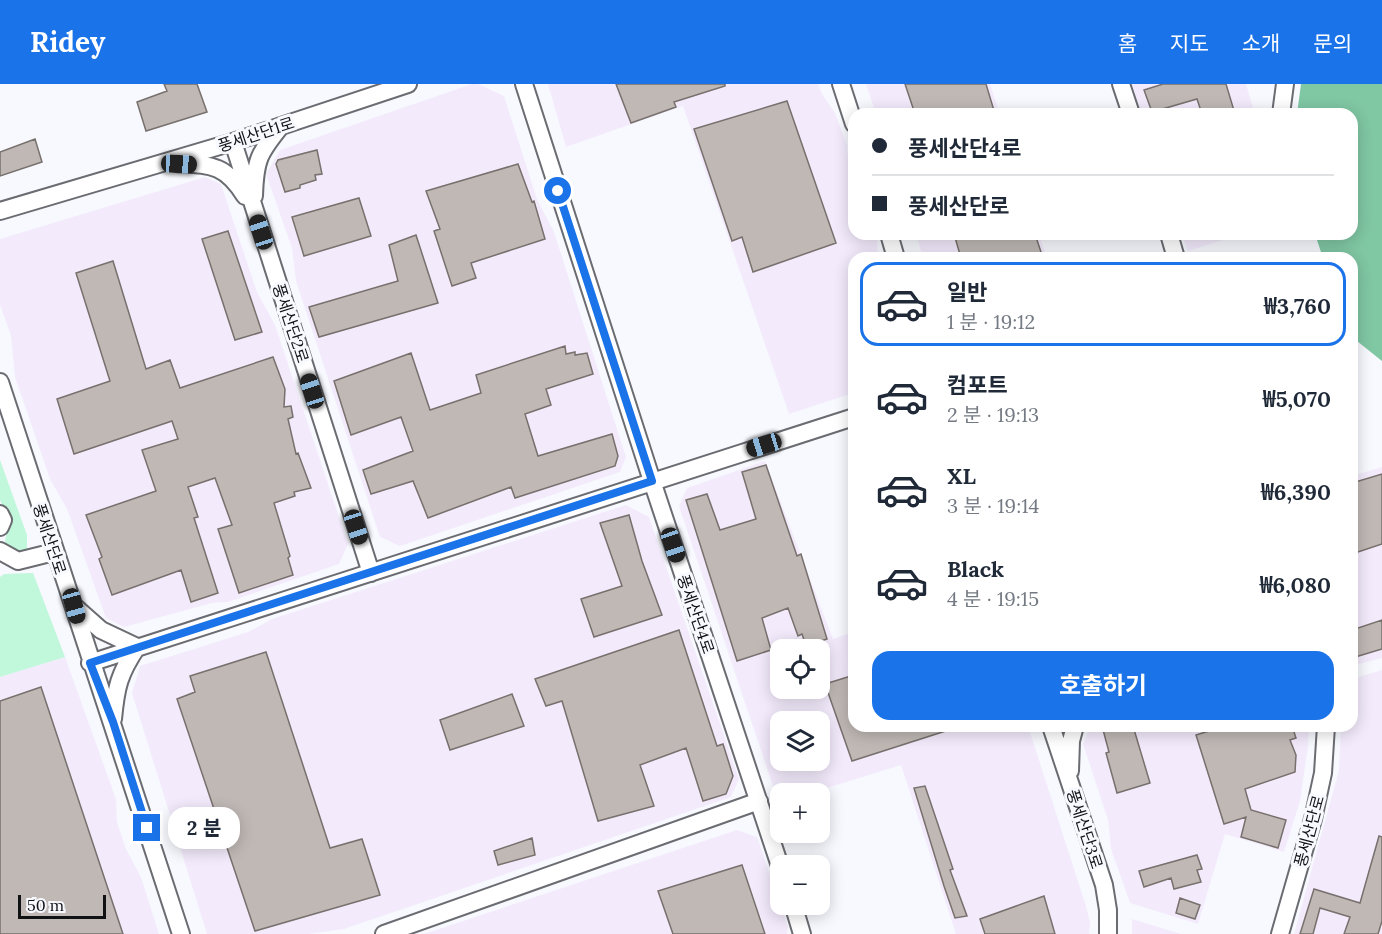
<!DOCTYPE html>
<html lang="ko">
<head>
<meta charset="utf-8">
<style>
	:root { --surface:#fff; --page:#f6f6f7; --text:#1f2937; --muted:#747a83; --line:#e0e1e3; --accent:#1a73e8 }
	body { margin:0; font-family:Lora,"Noto Sans KR",serif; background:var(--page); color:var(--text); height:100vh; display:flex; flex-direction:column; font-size:22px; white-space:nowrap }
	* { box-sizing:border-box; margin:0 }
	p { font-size:20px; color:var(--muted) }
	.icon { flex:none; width:33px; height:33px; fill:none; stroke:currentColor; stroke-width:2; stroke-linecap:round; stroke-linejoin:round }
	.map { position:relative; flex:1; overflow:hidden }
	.drawer { position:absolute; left:848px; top:168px; width:510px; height:480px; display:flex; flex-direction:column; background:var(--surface); border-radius:18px; box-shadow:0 3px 15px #0003 }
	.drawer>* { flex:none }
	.guide { position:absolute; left:848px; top:24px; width:510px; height:132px; border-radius:18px; box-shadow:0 3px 15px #0003; display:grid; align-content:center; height:132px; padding:0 24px; background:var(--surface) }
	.fabs { position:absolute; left:770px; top:555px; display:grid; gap:12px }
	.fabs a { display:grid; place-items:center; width:60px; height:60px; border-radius:12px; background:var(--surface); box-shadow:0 3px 15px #0003; font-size:30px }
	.scale { position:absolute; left:18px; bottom:15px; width:88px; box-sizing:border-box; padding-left:6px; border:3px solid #111214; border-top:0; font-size:16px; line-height:21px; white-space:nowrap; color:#111214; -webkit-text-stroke:4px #f7f9fe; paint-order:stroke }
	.end { position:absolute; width:27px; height:27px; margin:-14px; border:8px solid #1a73e8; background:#fff; box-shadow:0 0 0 3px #fff }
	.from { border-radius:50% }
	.bubble { position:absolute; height:42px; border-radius:18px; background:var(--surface); box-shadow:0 3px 15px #0003; font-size:20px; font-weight:700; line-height:42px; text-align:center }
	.car { position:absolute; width:18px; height:36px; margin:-18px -9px; border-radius:8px; box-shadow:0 0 4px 2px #0007; background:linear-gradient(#222 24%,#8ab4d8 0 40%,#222 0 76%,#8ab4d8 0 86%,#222 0) }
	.guide b { display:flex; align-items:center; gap:21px; height:57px; font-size:22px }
	.guide b+b { border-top:2px solid var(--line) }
	.guide i { width:15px; height:15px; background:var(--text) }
	ul { padding:10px 0 0; list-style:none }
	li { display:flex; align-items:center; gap:18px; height:84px; margin:0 12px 9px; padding:0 12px; border:3px solid transparent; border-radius:18px }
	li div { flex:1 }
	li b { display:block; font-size:22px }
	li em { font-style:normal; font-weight:700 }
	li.active { border-color:var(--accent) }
	li>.icon { width:54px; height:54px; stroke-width:1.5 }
	.action { display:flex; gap:12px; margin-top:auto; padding:12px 24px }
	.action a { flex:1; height:69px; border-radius:18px; background:var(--accent); color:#fff; font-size:24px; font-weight:700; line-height:69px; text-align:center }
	header { display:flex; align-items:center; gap:36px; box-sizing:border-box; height:84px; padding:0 30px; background:var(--accent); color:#fff }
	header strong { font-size:28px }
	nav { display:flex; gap:33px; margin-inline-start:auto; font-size:21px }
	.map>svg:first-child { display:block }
</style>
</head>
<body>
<header>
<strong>Ridey</strong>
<nav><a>홈</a><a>지도</a><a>소개</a><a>문의</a></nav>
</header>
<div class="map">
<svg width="1382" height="850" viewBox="0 0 1382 850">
	<rect width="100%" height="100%" fill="#f7f9fe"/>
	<path fill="#f3ebfc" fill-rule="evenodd" d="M472 0H478L504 12 537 115 554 148 626 373 620 388 400 462 380 453 296 197 292 164 266 90 280 66Z
		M548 0H818L822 10 835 29 847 61 849 91 853 104 854 150H874L877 156 878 174H854L853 309 789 330 683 22 566 63Z
		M866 0H990L1000 30H876Z
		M1132 0H1246L1255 30H1141Z
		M205 93 221 100 257 208 275 241 348 460 339 480 228 518 212 519 124 543 106 534 67 425 50 395 15 293 11 252 0 221V155Z
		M916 150H1039L1047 174H923Z
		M1181 150H1242L1188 167Z
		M765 377 833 555 853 548 854 642H1028L1086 822 1090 838 1089 850H956L901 681 811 709 780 710 779 720 679 422 687 404ZM780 566H819V604H780ZM780 638H819V676H780Z
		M1382 383V574L1352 582V392Z
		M626 421 649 433 739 695 731 713 344 845 309 850H207L132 609 140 582 248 548 272 535Z
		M65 573 116 715 117 738 126 765 141 793 159 850H0V593Z
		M1382 586V850H1294L1339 686 1341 642H1352V595Z
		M1091 642H1309L1308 662 1300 717 1284 768 1225 750 1198 840 1130 819 1111 765 1108 736 1083 660Z
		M737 746 757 753 788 843 787 850H424Z
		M1132 835 1181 850H1132Z"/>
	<path fill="#c1f7db" d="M0 376 27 451V466L15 470 7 465 5 457 9 438 0 416Z
		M33 489 65 573 0 593V493L4 490Z"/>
	<path fill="#80c7a4" d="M1301 0H1382V277L1352 253V174H1323L1315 150H1352V30H1297Z"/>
	<path fill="#bfb8b5" stroke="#77706d" stroke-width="1.5" d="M164 0H197L207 28 146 47 137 18 167 7Z
		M616 0H725V2L674 18 676 23 631 39Z
		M905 0H986L995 30H915Z
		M1163 0H1226L1235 30H1202L1197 15 1152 28 1144 6Z
		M787 17 836 159 753 188 742 153 732 157 694 45Z
		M35 55 42 78 0 92V68Z
		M317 66 322 90 315 91 316 96 300 101V104L285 108 276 80 278 76Z
		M518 80 532 118 534 117 545 155 471 179 476 194 452 202 434 147 440 145 426 107Z
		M359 114 371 152 304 172 292 133Z
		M228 147 262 248 235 256 202 155Z
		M954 150H1035L1043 174H961Z
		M416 151 438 219 319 253 309 223 398 197 389 161Z
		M113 177 146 285 170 276 180 304 273 273 285 305 284 323 291 322 293 333 288 335 296 370 298 369 311 404 294 408 295 412 274 419 290 472 288 474 293 491 239 509 218 445 232 441 215 394 188 403 198 433 194 434 218 509 191 518 181 486 112 511 99 475 102 473 86 431 156 407 142 366 178 355 172 337 74 370 57 315 110 297 76 189Z
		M565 262 566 270 575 268V271L587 269 593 290 546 305 551 321 525 330 538 372 612 350 618 372 615 382 515 414 511 403 428 434 413 397 371 410 363 386 413 367 401 333 351 351 334 297 411 269 430 326 481 309 476 291Z
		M766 381 797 472 801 470 827 555 806 562 802 550 798 552 788 524 762 534 771 566 737 577 686 416 707 410 720 446 756 435 742 388Z
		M1382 390V460L1352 470V399Z
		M629 431 642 477 662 531 594 553 581 515 622 502 600 439Z
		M1382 536V565L1352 574V546Z
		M679 546 717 662 723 660 733 692 726 710 703 717 686 664 640 681 654 722 598 737 562 617 546 622 535 595Z
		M266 568 330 764 362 755 380 811 255 847 177 615 195 608 190 592Z
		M854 591V642H954L955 644 852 677 825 600Z
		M41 603 123 850H0V617Z
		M512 610 524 642 450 666 440 636Z
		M1102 642H1133L1150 699 1117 709 1106 669 1109 668Z
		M1225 642H1292L1296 654 1290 656 1296 671 1295 688 1245 705 1251 726 1286 736 1278 764 1241 753 1246 733 1224 740 1196 651Z
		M925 702 953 785 950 786 967 832 955 834 944 802 914 704Z
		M1379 752 1382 753V837L1378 850H1344L1350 833 1320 824 1313 850H1300L1314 805 1360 819Z
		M532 754 535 771 498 781 494 767Z
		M1197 771 1202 785 1197 786 1201 798 1174 805 1171 794 1144 803 1139 787Z
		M742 781 765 850H673L658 807Z
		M1044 812 1055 850H985L980 835Z
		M1180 814 1200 821 1195 835 1176 829Z"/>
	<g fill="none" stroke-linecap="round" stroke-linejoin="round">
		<defs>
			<path id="minor" d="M524 0 652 397 780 782
				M841 0 854 40
				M1121 0 1131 30
				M1281 30 1285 0
				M233 58 371 489
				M176 79C211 81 225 80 245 112
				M254 112C255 76 259 69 281 42
				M0 127 233 58 408 0
				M889 150 896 174
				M1169 150 1176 174
				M0 298C59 483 122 666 181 850
				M0 430 3 436 0 443
				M0 467 18 477 54 468
				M75 523 101 546 137 563C119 590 116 603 113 635
				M90 579 854 333
				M1051 642 1104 801 1108 826V850
				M1070 687 1071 657 1075 642
				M793 820 802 850
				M384 850 759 717
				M1280 850 1313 735 1323 689 1326 642"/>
		</defs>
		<use href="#minor" stroke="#6a6c72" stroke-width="20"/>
		<use href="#minor" stroke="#fff" stroke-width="16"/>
	</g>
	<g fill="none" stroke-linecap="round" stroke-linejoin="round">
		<path stroke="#1a73e8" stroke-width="8" d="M147 744 113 638 90 579 652 397 558 107"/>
	</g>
	<g text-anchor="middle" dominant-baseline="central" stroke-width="6" stroke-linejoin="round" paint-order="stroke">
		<g font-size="16" fill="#111214" stroke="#f7f9fe">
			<text transform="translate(256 50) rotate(-18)">풍세산단1로</text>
			<text transform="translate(291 239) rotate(72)">풍세산단2로</text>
			<text transform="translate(50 455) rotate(72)">풍세산단로</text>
			<text transform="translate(696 530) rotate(71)">풍세산단4로</text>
			<text transform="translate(1085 745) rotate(72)">풍세산단3로</text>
			<text transform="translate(1309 747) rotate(-75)">풍세산단로</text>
		</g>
	</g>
</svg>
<div class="fabs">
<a><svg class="icon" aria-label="locate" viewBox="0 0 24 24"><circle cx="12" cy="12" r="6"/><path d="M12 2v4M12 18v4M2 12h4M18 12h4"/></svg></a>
<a><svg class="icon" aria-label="layers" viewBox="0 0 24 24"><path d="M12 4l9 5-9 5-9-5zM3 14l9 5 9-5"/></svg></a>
<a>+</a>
<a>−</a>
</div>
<div class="scale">50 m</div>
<i class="end from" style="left:558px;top:107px"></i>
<i class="end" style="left:147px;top:744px"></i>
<div class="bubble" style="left:168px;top:723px;width:72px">2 분</div>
<i class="car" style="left:179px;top:80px;rotate:93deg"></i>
<i class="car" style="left:261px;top:148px;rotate:342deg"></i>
<i class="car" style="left:312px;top:307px;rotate:342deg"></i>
<i class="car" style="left:764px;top:361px;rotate:253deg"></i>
<i class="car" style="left:356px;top:443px;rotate:162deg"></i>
<i class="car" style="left:673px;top:461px;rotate:161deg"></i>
<i class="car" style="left:74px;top:522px;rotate:164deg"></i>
<div class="guide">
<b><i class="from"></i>풍세산단4로</b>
<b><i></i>풍세산단로</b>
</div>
<section class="drawer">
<ul>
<li class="active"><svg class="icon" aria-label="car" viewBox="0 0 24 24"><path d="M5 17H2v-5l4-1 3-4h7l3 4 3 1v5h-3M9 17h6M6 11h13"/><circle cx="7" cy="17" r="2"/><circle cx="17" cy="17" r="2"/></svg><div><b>일반</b><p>1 분 · 19:12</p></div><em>₩3,760</em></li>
<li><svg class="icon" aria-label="car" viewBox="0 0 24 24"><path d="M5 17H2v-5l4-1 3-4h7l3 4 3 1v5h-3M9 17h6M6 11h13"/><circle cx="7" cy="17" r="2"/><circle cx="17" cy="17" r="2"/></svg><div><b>컴포트</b><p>2 분 · 19:13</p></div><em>₩5,070</em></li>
<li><svg class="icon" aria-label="car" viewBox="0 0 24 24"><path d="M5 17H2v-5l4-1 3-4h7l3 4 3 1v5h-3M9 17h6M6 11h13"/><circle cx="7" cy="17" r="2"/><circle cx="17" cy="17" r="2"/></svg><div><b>XL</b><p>3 분 · 19:14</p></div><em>₩6,390</em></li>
<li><svg class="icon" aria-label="car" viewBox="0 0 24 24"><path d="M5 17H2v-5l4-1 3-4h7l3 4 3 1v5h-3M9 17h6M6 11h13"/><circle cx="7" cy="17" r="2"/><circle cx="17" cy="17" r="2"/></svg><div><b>Black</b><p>4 분 · 19:15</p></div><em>₩6,080</em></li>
</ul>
<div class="action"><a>호출하기</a></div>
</section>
</div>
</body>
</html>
